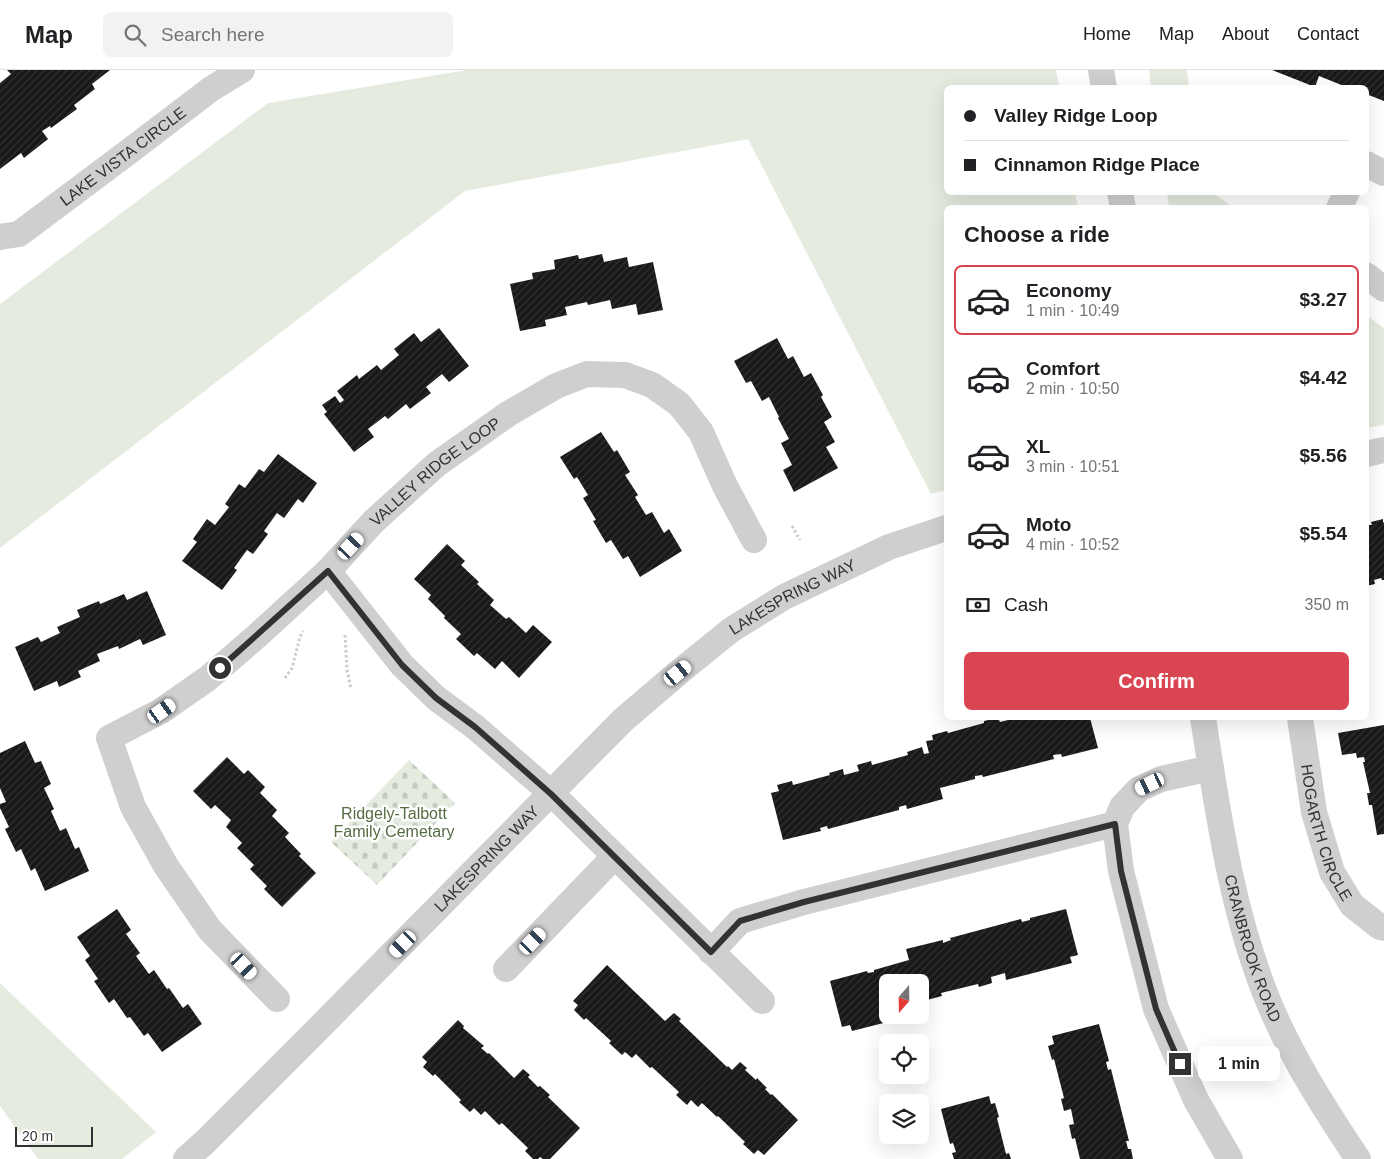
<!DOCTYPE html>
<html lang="en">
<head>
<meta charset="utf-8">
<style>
	:root { --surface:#fff; --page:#f2f2f2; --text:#202124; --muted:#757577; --line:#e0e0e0; --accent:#d94551 }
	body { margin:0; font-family:Helvetica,sans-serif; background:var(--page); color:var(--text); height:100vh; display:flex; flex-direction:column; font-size:19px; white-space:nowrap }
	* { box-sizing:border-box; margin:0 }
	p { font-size:16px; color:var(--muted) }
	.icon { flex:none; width:28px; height:28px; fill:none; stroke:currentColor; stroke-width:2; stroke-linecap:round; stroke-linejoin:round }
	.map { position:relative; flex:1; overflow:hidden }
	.side { position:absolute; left:944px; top:135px; width:425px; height:515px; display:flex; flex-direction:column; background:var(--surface); border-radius:8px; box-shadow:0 5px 20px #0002 }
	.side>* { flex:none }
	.banner { position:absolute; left:944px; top:15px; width:425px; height:110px; border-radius:8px; box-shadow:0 5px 20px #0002; display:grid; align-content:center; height:110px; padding:0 20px; background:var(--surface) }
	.needle { width:32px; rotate:200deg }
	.controls { position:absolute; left:879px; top:904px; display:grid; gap:10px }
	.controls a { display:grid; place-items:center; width:50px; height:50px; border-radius:8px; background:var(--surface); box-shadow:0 5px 20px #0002; font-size:25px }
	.scale { position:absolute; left:15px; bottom:12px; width:78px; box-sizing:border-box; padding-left:5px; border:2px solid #323232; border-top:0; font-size:14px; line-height:18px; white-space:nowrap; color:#323232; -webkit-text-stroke:4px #fff; paint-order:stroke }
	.end { position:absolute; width:22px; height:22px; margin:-11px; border:6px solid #323232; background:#fff; box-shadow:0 0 0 2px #fff }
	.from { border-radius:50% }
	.bubble { position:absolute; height:35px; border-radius:8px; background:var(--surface); box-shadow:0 5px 20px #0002; font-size:16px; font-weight:800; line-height:35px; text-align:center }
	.car { position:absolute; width:15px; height:30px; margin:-15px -8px; border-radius:6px; box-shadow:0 0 4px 1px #0007; background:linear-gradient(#fff 24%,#345 0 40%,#fff 0 76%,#345 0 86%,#fff 0) }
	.banner b { display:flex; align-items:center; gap:18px; height:48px; font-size:19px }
	.banner b+b { border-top:1px solid var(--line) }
	.banner i { width:12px; height:12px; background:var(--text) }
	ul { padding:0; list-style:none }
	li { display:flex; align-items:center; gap:15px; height:70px; margin:0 10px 8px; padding:0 10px; border:2px solid transparent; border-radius:8px }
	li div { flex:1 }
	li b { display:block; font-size:19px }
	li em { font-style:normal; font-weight:800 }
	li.active { border-color:var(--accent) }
	li>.icon { width:45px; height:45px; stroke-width:1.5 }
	h2 { padding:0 20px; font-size:22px; line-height:60px }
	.pay { display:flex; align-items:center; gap:12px; height:55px; padding:0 20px; font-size:19px }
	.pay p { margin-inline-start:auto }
	.primary-button { display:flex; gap:10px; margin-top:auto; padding:10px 20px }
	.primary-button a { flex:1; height:58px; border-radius:8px; background:var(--accent); color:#fff; font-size:20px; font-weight:800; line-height:58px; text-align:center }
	header { display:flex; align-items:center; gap:30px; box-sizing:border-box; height:70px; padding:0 25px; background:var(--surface); border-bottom:1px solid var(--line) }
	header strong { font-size:24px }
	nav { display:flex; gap:28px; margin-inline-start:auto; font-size:18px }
	.search { width:350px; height:45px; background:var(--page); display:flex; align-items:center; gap:12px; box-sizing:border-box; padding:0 18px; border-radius:8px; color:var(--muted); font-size:19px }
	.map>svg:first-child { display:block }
</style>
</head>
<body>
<header>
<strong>Map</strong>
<div class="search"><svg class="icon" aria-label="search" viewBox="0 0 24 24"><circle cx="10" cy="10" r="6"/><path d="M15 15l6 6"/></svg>Search here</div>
<nav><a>Home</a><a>Map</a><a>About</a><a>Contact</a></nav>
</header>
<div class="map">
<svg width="1384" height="1089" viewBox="0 0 1384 1089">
	<defs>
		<pattern id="cemetery-stones" width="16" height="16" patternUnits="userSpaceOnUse" patternTransform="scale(1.25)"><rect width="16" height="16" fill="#e5ebdf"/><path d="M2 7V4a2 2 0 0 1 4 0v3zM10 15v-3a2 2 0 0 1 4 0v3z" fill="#c5cac0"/></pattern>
		<pattern id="building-hatch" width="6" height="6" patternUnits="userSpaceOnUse" patternTransform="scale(1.25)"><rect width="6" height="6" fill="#191919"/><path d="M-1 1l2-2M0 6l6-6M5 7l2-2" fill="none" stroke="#323232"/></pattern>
	</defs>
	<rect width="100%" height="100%" fill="#fff"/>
	<path fill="#e5ebdf" d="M467 0H1056L1059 17 946 18V122L1075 123 1078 137 946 138V420L931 424 748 69 465 121 0 478V234L268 33Z
		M1149 0H1187L1189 17H1151Z
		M1167 123H1213L1233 137H1169Z
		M1366 245 1384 258V355L1366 358Z
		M0 913 156 1062 122 1089H38L0 1036Z"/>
	<path fill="url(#cemetery-stones)" d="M409 690 455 733 377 815 331 772Z"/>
	<path fill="url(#building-hatch)" d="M7 0H110L92 14 95 19 74 35 77 39 51 58 50 56 42 61 48 69 24 88 21 83 0 99V13L11 4Z
		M1272 0H1384V31L1366 24V18H1349L1319 6 1315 17Z
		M602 184 604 192 627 187 629 197 653 192 663 240 638 245 636 234 612 239 610 230 588 235 587 232 565 237 567 245 545 250 546 256 520 261 510 214 533 209 532 203 555 199 554 190 578 185 579 189Z
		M439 258 469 296 449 312 442 304 426 317 431 323 410 339 406 334 388 349 385 346 368 359 374 367 354 382 324 344 327 342 322 335 335 326 340 333 344 330 337 321 357 305 359 309 377 295 381 300 399 285 394 279 414 263 421 272Z
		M777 268 788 289 793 286 804 307 811 303 823 325 821 327 832 347 824 352 835 372 826 377 838 398 794 422 783 400 792 395 781 373 789 369 778 348 779 347 769 327 762 331 751 311 746 313 734 291Z
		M601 362 614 382 617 380 630 402 625 405 638 425 635 427 646 445 652 442 664 463 669 459 682 481 640 507 628 486 623 489 611 470 606 473 593 451 596 450 583 428 588 425 577 407 574 409 560 387Z
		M278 384 317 413 303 433 298 429 284 448 277 443 264 461 268 464 253 484 247 480 234 498 237 500 222 520 182 491 197 472 193 469 207 449 215 455 229 437 225 434 239 414 245 418 259 399 264 402Z
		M1383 449V453L1384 452V510H1382L1381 508 1374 510 1375 514 1366 516V455H1372L1371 452Z
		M447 474 465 491 461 495 479 512 477 514 494 530 490 535 506 549 509 547 526 563 533 555 552 572 519 608 502 591 495 599 477 583 474 586 456 569 461 564 444 548 445 546 428 529 431 525 414 509Z
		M147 521 166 565 143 575 140 569 119 579 118 576 97 584 100 591 78 601 81 607 59 617 57 611 34 621 15 577 38 567 41 572 60 563 57 557 80 547 77 540 99 531 100 534 124 524 127 530Z
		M998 648 1000 652 1012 649 1011 648H1090L1098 678 1062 687 1061 684 1053 685 1054 689 983 707 982 705 975 706V709L940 718 943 729 907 739 906 735 899 737V740L828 759 827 756 820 758 821 761 783 770 771 723 779 721 777 715 792 711 793 715 830 705 829 703 843 699 844 705 859 701 857 695 871 691 872 695 908 685 907 682 922 677 924 684 929 683 926 671 933 670 932 665 947 661 948 663 984 653V651Z
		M1384 655V764L1377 765 1372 735H1369L1367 723H1370L1363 692H1365L1364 687 1357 688 1356 683 1342 685 1338 663Z
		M25 671 35 693 41 691 51 714 44 718 54 739 51 741 60 761 66 758 75 779 79 777 89 801 45 821 35 798 31 801 21 779 16 782 5 759 9 757 0 738V734L6 732 0 718V683Z
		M227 687 244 704 248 700 265 717 260 723 277 740 272 746 289 763 285 767 301 784 299 786 316 803 282 837 264 819 267 816 250 799 254 795 237 778 242 773 226 757 231 750 215 735 211 739 193 721Z
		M117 839 131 860 126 864 140 883 136 886 149 904 154 900 167 919 169 918 183 938 188 934 202 954 162 982 148 963 144 966 130 947 127 948 114 929 109 933 94 911 98 909 85 890 90 886 77 867Z
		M1066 839 1078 885 1070 887 1072 893 1006 910 1005 903 991 907 992 913 979 917 978 914 941 923 942 926 927 930 925 923 920 925V912H888V945L911 946 852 961 850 955 842 957 830 911 867 901 868 903 874 902V900L909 890 906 879 943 870V873L951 870 950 868 1021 849 1022 852 1030 850V848Z
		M607 895 665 951 674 943 681 949 679 951 727 997 728 996 732 1000 740 992 747 998 745 1000 756 1010 757 1008 767 1018 765 1019 771 1025 772 1024 798 1050 764 1085 758 1080 754 1084 743 1074 745 1072 718 1046 717 1047 702 1033 698 1037 691 1030 687 1035 676 1025 679 1022 652 997 650 998 636 984 632 988 625 982 622 985 609 973 611 971 586 948 584 950 574 940 578 935 573 931Z
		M458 950 464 956 463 958 484 976 481 978 488 984 489 983 514 1008 523 999 530 1005 528 1007 538 1017 540 1016 550 1025 548 1027 580 1058 550 1089H543L540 1087 538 1089H533L525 1081 528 1078 502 1053 499 1055 485 1041 481 1045 474 1038 470 1042 459 1032 461 1030 435 1004 433 1006 423 997 427 992 422 987Z
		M1099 954 1109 991 1106 992 1108 1000 1111 999 1129 1071H1126L1128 1079H1131L1133 1089H1080L1075 1068 1072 1069 1069 1055 1074 1054 1071 1039 1064 1041 1061 1029 1064 1028 1054 989 1052 990 1048 976 1054 974 1052 966Z
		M989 1026 991 1034 995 1033 999 1047 997 1048 1006 1084 1009 1083 1011 1089H954L952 1083 956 1082 953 1073 950 1074 941 1039Z"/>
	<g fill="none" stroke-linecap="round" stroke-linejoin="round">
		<path stroke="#ccc" stroke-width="3" stroke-dasharray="2.5 2.5" stroke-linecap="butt" d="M792 456 800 470
			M345 565 347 600 351 619
			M285 608 292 598 300 567 303 561"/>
		<g stroke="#cfcfcf" stroke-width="26">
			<path d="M1101 0 1104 18"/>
			<path d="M1366 94 1384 103"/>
			<path d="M1120 122 1123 138"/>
			<path d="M1339 138 1347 122"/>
			<path id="s1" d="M0 167 19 164 131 80 211 19 242 0"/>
			<path d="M1366 205 1384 219"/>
			<path d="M1366 384 1384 380"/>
			<path d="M328 501 402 595 436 628 475 657 551 723 762 931"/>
			<path id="s2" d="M1203 648C1218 742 1231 839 1267 928 1290 985 1324 1038 1358 1089"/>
			<path id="s3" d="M1300 648 1314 742 1332 802 1352 835 1380 857 1384 858"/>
			<path d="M1211 698 1161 709 1139 719 1122 737 1115 754 1121 801 1156 939 1196 1030 1230 1089"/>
			<path d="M711 882 740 851 804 832 1115 754"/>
			<path d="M506 899 614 787"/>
			<path id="s4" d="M277 929 210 860 166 796 133 737 109 668 161 641 207 609 258 565 328 501 374 451 437 394 508 344 556 316 587 304 625 305 652 315 679 334 701 362 725 416 754 470"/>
			<path id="s5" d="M186 1089 206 1071 308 969 623 650 678 603 731 560 784 527 889 477 946 458"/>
		</g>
	</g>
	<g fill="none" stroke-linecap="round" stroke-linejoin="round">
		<path stroke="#323232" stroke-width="6" d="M220 598 328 501 402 595 436 628 475 657 551 724 711 882 740 851 804 832 1115 754 1121 801 1156 939 1180 994"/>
	</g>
	<g text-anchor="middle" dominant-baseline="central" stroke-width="5" stroke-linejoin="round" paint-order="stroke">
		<g font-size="16" fill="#323232" stroke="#fff">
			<text stroke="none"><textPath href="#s1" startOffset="149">LAKE VISTA CIRCLE</textPath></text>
			<text stroke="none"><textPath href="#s4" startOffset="738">VALLEY RIDGE LOOP</textPath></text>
			<text stroke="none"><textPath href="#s5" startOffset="830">LAKESPRING WAY</textPath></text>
			<text stroke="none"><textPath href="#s3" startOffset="118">HOGARTH CIRCLE</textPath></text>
			<text stroke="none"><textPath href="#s5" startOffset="425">LAKESPRING WAY</textPath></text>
			<text stroke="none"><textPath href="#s2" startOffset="236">CRANBROOK ROAD</textPath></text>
		</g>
		<g font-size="16" fill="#566c42" stroke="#fff">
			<text x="394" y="743">Ridgely-Talbott<tspan x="394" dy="18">Family Cemetary</tspan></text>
		</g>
	</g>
</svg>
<div class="controls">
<a><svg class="needle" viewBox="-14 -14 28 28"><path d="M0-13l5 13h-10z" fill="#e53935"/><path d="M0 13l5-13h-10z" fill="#757577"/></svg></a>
<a><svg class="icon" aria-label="locate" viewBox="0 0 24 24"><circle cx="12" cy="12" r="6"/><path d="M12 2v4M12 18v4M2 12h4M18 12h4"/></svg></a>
<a><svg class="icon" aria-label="layers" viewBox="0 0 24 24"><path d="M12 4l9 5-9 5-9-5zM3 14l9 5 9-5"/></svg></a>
</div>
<div class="scale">20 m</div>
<i class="end from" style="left:220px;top:598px"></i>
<i class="end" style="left:1180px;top:994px"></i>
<div class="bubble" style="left:1198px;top:976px;width:82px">1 min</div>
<i class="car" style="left:351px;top:476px;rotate:43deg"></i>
<i class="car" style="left:678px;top:603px;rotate:51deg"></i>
<i class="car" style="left:162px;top:641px;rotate:55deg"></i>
<i class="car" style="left:1150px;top:714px;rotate:244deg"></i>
<i class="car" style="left:533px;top:871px;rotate:44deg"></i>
<i class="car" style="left:403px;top:874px;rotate:224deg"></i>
<i class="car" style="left:244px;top:896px;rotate:137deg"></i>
<div class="banner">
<b><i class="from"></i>Valley Ridge Loop</b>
<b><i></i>Cinnamon Ridge Place</b>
</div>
<section class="side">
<h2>Choose a ride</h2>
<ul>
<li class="active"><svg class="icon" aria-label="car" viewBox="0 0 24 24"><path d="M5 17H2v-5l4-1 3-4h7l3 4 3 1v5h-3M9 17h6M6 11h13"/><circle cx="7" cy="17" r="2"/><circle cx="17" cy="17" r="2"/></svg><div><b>Economy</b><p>1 min · 10:49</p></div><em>$3.27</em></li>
<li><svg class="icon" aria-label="car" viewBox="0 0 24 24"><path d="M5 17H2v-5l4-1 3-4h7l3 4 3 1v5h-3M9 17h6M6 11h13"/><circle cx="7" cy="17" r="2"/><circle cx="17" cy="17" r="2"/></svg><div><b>Comfort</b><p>2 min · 10:50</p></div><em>$4.42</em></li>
<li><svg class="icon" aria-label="car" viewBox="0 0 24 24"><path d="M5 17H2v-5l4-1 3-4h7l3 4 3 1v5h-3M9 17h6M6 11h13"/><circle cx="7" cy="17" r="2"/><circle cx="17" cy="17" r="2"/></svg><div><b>XL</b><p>3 min · 10:51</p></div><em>$5.56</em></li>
<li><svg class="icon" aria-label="car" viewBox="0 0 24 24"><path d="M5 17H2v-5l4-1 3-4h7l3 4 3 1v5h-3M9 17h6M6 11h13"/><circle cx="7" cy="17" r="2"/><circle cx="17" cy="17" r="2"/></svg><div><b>Moto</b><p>4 min · 10:52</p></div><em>$5.54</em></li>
</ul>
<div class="pay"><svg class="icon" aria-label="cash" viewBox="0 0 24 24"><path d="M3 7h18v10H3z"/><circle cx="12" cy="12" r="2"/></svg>Cash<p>350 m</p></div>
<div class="primary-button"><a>Confirm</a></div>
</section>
</div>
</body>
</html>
